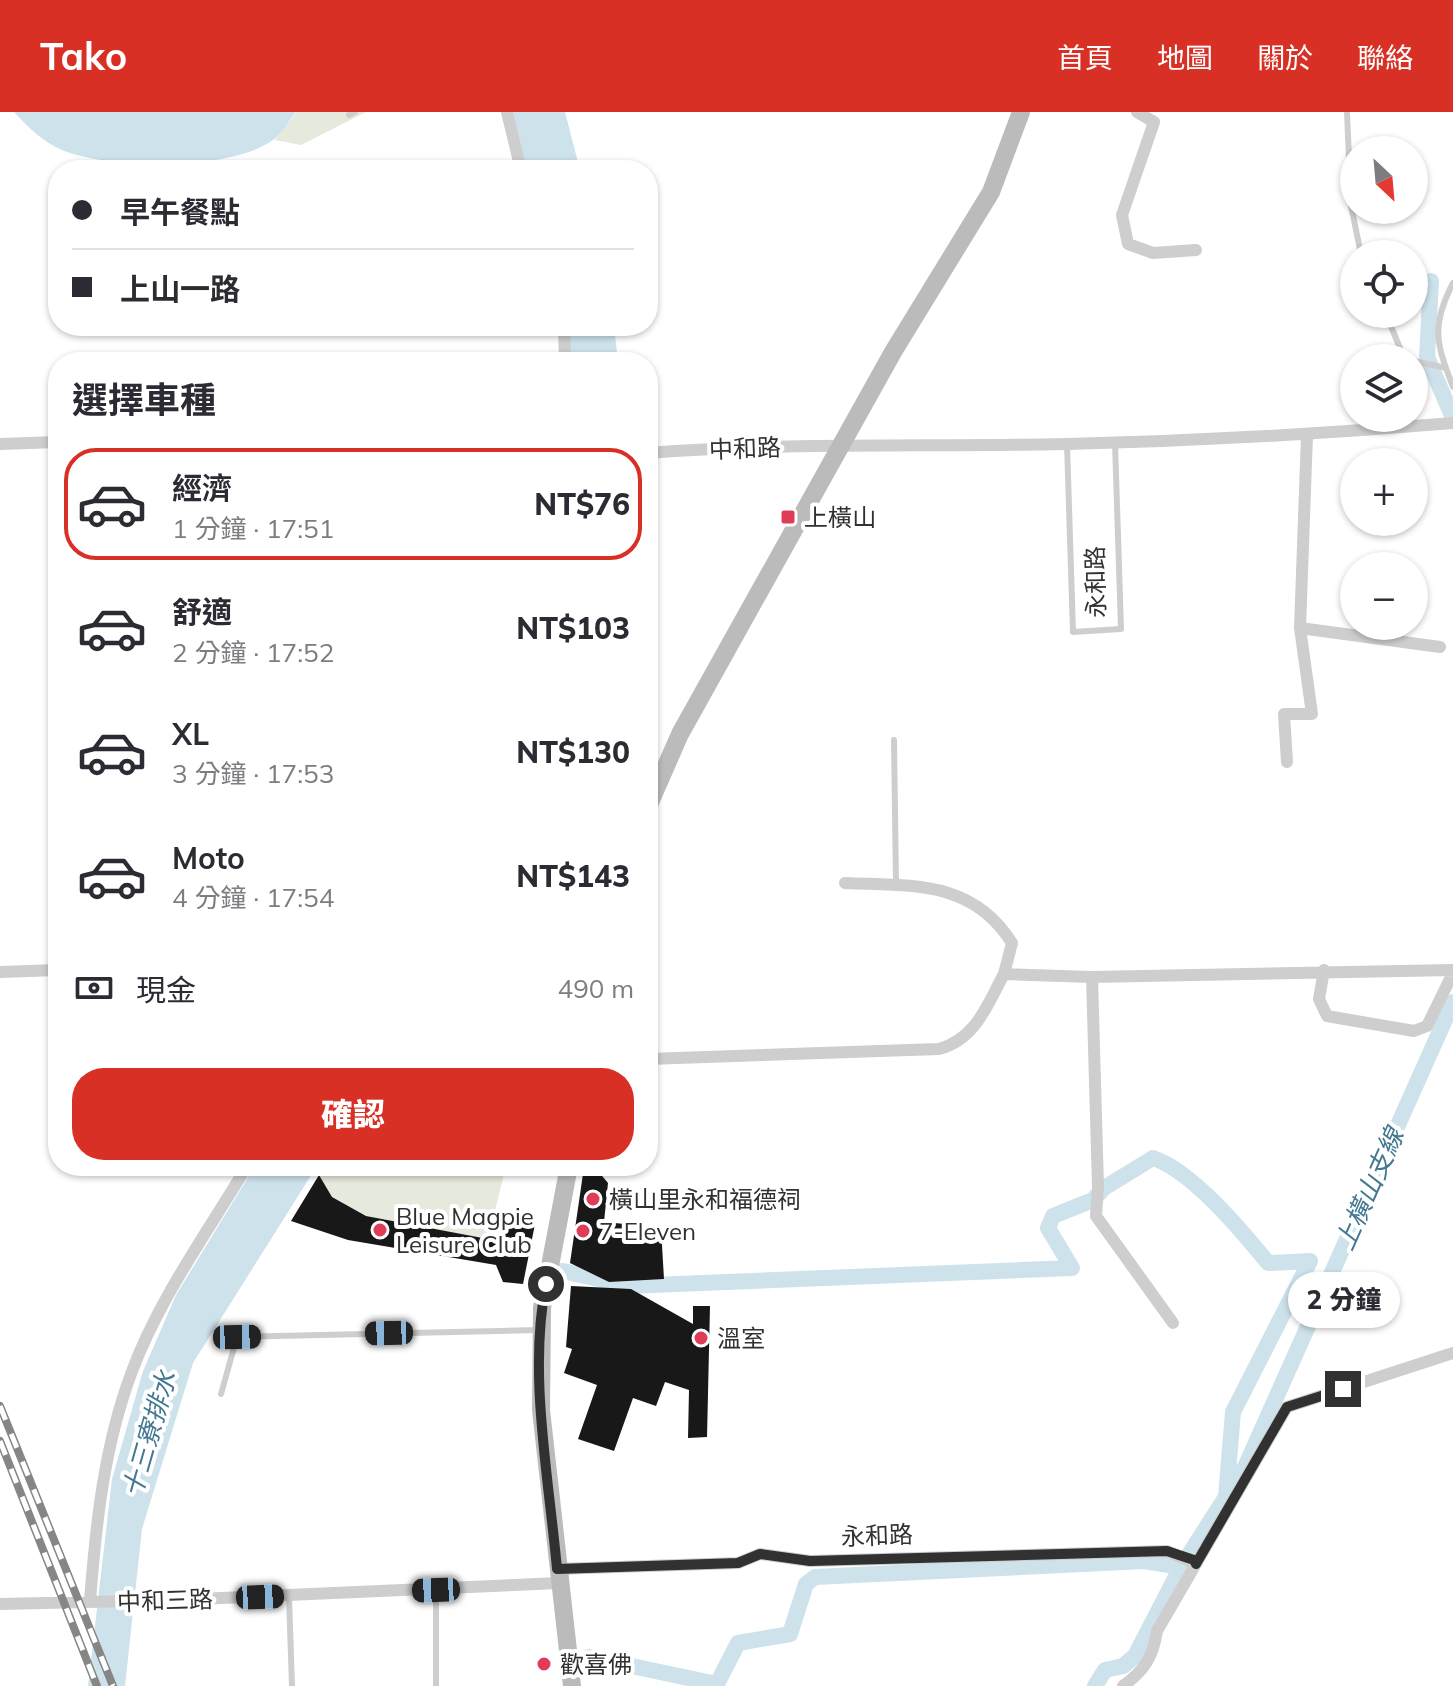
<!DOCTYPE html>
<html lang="zh-TW">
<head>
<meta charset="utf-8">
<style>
	:root { --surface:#fff; --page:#f7f7f7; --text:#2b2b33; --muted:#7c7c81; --line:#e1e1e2; --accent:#d93025 }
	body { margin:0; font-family:Mulish,"Noto Sans TC",sans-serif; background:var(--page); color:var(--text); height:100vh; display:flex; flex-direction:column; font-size:30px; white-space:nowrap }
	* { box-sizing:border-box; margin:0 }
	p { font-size:26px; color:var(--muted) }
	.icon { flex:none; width:44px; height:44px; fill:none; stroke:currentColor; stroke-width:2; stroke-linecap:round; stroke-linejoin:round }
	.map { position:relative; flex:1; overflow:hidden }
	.drawer { position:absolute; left:48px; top:240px; width:610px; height:824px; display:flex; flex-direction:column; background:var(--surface); border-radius:32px; box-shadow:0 2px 6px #0004 }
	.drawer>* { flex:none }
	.guide { position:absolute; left:48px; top:48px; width:610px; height:176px; border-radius:32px; box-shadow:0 2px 6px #0004; display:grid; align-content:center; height:176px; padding:0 24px; background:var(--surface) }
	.needle { width:52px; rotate:154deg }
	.buttons { position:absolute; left:1340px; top:24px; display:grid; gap:16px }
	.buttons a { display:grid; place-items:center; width:88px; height:88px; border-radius:50%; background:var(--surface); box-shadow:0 2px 6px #0004; font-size:40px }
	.end { position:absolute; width:36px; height:36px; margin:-18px; border:10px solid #313131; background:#fff; box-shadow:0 0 0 4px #fff }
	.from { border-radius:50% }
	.bubble { position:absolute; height:56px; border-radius:28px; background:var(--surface); box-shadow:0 2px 6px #0004; font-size:26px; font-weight:800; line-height:56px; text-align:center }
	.car { position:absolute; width:24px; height:48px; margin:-24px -12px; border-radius:10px; box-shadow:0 0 6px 2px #0007; background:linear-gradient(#222 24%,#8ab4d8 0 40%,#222 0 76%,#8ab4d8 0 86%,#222 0) }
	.guide b { display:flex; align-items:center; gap:28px; height:76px; font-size:30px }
	.guide b+b { border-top:2px solid var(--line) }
	.guide i { width:20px; height:20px; background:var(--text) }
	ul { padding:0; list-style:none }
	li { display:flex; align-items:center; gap:24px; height:112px; margin:0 16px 12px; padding:0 8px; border:4px solid transparent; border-radius:32px }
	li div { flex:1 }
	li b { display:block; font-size:30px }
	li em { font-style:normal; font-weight:800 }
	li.on { border-color:var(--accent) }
	li>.icon { width:72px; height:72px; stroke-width:1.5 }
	h2 { padding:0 24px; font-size:36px; line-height:96px }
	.pay { display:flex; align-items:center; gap:20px; height:88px; padding:0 24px; font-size:30px }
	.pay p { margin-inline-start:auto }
	.action { display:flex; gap:16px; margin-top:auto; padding:16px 24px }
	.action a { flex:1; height:92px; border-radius:32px; background:var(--accent); color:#fff; font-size:32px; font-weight:800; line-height:92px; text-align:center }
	header { display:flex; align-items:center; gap:48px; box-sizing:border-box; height:112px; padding:0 40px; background:var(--accent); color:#fff }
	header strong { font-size:38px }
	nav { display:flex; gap:44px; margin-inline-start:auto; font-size:28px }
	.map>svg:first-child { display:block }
</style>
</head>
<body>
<header>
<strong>Tako</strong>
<nav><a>首頁</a><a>地圖</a><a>關於</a><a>聯絡</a></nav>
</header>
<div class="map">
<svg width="1453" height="1574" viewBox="0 0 1453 1574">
	<rect width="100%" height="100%" fill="#fff"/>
	<path fill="#e5eadd" d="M297 0H366L301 33 275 28Z
		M324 1054H506L488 1127 366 1104 332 1085 319 1063Z"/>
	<path fill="#cee2ec" d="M14 0H296C289 9 282 22 273 28 230 59 110 58 62 38 43 30 28 15 14 0Z
		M513 0H565L580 58H527Z
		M569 214H614L618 250H570Z
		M255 1054H317L193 1251 142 1417 125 1574H88L112 1367 143 1259 176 1183Z"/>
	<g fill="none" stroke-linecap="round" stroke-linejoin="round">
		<path stroke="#cee2ec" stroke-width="16" d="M1431 169 1427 245 1453 306
			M563 1159 628 1174 1072 1156 1048 1116 1053 1104 1093 1088 1104 1076 1153 1046C1192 1059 1242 1119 1268 1151L1310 1149 1233 1300 1226 1385
			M589 1545 717 1572 738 1531 790 1522 806 1472 815 1465 1144 1449 1181 1455
			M1095 1574 1105 1558 1123 1554 1135 1544 1181 1455 1245 1355 1453 890"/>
	</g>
	<path fill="#181818" d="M584 1055 598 1059 608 1071 604 1110 625 1112V1117L661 1116 664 1167 609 1170 570 1151Z
		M319 1063 332 1085 366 1104 488 1127 495 1098 536 1107 523 1172 503 1170 496 1153 348 1128 291 1109Z
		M571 1174 631 1177 693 1212V1194H710L707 1325 688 1326 689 1278 665 1270 656 1294 633 1286 614 1339 578 1327 597 1273 564 1261 572 1237 566 1235Z"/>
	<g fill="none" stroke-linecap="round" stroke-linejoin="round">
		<path stroke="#cecece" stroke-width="6" d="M1347 0 1351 94 1361 142
			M349 3 355 0
			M1453 171C1430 215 1437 233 1453 275
			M1386 202 1404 246
			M1414 249 1446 256
			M1067 332 1073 520 1121 517 1115 331
			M894 628 896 771
			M221 1282 237 1225 538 1218
			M289 1484 292 1574
			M436 1574V1478"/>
		<path stroke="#cecece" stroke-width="12" d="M507 0 521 58
			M1137 0 1154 10 1122 103 1128 132 1153 141 1196 138
			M564 214 565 250
			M1307 323 1300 516 1440 535
			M0 332 58 330
			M648 341C787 330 927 335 1066 332 1195 329 1324 322 1453 311
			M1287 650 1284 602H1312L1300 516
			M845 771C910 774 972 767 1012 831L1004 862
			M1324 858 1319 887 1327 904 1414 919 1427 914 1453 861
			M0 860 58 858
			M1092 865 1098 1075 1096 1104 1173 1211
			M648 947 939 937C976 927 987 893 1004 862L1092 865 1453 858
			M557 1457 738 1451 760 1442 810 1449 1167 1439 1196 1452
			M90 1489C96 1411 104 1335 131 1262 158 1188 207 1121 247 1054
			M0 1492 176 1488 559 1471
			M1123 1574C1144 1559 1153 1545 1157 1519L1287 1295 1453 1241"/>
		<path stroke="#bbb" stroke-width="18" d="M648 695 680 622 893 240 991 80 1021 0
			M569 1054 542 1196 541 1298 572 1574"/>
		<defs>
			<path id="rail" d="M0 1294 113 1574
				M0 1329 97 1574"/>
		</defs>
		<use href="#rail" stroke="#868686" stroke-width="8"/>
		<use href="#rail" stroke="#fff" stroke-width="5" stroke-dasharray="15" stroke-linecap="butt"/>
	</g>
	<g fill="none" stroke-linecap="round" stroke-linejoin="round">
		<path stroke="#313131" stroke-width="10" d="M546 1172C528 1261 549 1367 557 1457L738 1451 760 1442 810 1449 1167 1439 1194 1448 1196 1452 1287 1295 1343 1277"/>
	</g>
	<g fill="#de3d55" stroke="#fff" stroke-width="3">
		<rect x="780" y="397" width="16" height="16" rx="4"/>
		<circle cx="593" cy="1087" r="8"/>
		<circle cx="380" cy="1118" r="8"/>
		<circle cx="583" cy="1119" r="8"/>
		<circle cx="701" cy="1226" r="8"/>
		<circle cx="544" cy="1552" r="8"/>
	</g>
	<g text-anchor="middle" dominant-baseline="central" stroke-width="8" stroke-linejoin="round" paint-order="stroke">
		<g font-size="24" fill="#313131" stroke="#fff">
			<text transform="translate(745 336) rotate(-2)">中和路</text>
			<text transform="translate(1095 470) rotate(-91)">永和路</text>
			<text transform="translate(877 1423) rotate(-2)">永和路</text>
			<text transform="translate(165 1488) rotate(-2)">中和三路</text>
		</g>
		<g font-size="24" fill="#313131" stroke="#fff" text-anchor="start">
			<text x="804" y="405">上橫山</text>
			<text x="609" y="1087">橫山里永和福德祠</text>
			<text x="396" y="1104">Blue Magpie<tspan x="396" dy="28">Leisure Club</tspan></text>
			<text x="599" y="1119">7-Eleven</text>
			<text x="717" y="1226">溫室</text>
			<text x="560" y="1552">歡喜佛</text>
		</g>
		<g font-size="26" font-style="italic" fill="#427891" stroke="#fff">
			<text transform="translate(1369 1077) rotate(-66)">上橫山支線</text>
			<text transform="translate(149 1322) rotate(-74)">十三寮排水</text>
		</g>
	</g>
</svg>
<div class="buttons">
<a><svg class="needle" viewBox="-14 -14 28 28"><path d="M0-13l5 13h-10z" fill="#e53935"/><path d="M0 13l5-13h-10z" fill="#7c7c81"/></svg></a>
<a><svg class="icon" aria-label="locate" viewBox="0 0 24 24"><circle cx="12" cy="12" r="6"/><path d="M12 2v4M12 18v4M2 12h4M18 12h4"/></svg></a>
<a><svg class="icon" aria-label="layers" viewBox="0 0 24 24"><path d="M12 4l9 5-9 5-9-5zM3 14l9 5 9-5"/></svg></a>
<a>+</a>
<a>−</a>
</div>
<i class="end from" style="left:546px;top:1172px"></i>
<i class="end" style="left:1343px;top:1277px"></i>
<div class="bubble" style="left:1288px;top:1160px;width:112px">2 分鐘</div>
<i class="car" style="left:389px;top:1221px;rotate:269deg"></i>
<i class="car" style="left:237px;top:1225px;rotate:89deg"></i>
<i class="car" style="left:436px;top:1478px;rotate:268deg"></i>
<i class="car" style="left:260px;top:1485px;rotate:88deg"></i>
<div class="guide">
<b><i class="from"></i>早午餐點</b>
<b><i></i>上山一路</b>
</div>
<section class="drawer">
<h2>選擇車種</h2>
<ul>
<li class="on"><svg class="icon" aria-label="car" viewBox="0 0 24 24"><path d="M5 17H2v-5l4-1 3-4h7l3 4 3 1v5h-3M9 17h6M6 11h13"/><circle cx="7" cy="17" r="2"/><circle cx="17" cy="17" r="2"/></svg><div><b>經濟</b><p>1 分鐘 · 17:51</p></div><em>NT$76</em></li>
<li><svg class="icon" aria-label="car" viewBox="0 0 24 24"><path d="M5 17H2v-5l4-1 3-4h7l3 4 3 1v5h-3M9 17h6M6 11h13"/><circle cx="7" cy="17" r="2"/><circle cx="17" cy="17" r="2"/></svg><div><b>舒適</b><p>2 分鐘 · 17:52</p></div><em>NT$103</em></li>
<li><svg class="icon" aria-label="car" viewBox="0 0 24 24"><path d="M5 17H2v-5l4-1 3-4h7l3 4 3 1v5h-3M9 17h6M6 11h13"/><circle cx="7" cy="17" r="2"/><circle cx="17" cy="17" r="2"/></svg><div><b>XL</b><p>3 分鐘 · 17:53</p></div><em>NT$130</em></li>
<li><svg class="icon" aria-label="car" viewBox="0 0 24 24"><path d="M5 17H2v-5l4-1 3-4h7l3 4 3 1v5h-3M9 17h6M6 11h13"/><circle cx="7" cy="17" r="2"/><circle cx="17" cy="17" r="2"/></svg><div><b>Moto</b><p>4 分鐘 · 17:54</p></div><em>NT$143</em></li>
</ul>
<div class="pay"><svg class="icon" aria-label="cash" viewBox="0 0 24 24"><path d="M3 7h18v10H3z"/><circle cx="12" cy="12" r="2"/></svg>現金<p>490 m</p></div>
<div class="action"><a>確認</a></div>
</section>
</div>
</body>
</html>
